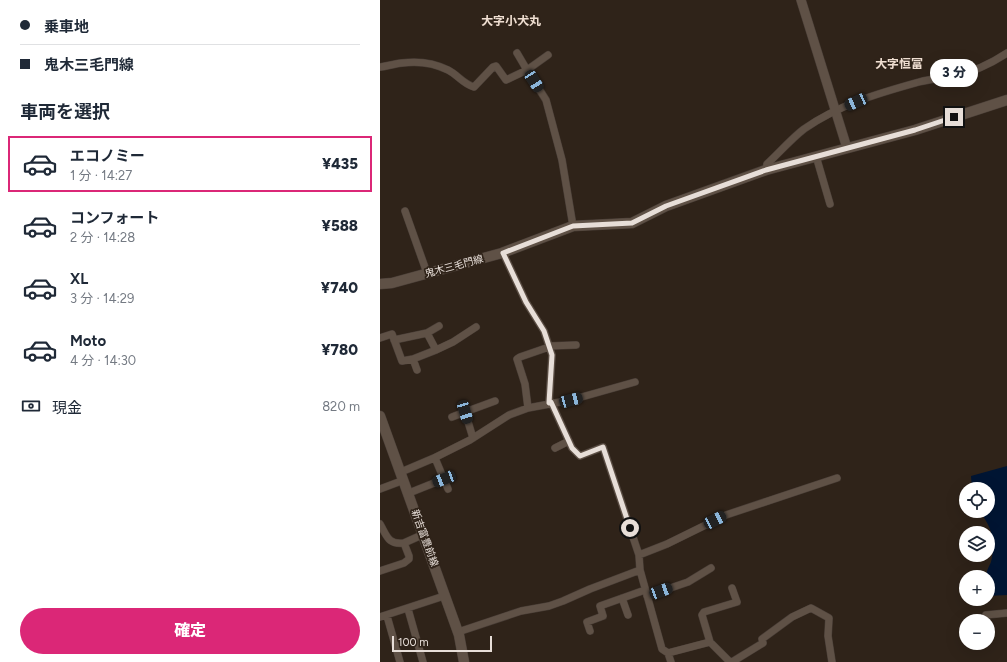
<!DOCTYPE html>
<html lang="ja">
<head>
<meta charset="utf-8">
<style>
	:root { --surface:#fff; --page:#f2f2f3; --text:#1f2937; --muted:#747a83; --line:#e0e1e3; --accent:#db2777 }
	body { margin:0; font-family:Figtree,"Noto Sans JP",sans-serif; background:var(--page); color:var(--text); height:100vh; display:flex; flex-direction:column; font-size:15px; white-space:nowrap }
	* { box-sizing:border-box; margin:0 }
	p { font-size:13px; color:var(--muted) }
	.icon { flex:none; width:22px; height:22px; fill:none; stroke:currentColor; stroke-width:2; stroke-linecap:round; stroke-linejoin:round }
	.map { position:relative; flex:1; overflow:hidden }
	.sheet { display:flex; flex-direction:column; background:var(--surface); width:380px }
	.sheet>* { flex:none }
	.guide { display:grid; align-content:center; height:88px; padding:0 20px; background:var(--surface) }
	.fabs { position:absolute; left:579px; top:482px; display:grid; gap:8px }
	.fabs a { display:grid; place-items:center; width:36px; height:36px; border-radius:50%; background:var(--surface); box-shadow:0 4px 16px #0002; font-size:20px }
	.scale { position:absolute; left:12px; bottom:10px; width:100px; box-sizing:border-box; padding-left:4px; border:2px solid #e7ded8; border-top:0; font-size:11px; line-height:14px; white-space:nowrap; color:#e7ded8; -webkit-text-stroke:3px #2f2319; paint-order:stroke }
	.end { position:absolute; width:18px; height:18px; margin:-9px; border:5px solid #e7ded8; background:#111; box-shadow:0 0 0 2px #111 }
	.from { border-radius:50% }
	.bubble { position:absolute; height:28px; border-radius:14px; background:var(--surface); box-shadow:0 4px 16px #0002; font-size:13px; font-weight:800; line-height:28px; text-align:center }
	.car { position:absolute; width:12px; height:24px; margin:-12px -6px; border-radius:5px; box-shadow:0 0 3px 1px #0007; background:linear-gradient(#222 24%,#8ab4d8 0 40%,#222 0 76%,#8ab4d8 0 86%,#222 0) }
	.guide b { display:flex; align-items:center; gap:14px; height:38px; font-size:15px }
	.guide b+b { border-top:1px solid var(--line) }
	.guide i { width:10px; height:10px; background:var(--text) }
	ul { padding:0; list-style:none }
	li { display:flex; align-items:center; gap:12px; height:56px; margin:0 8px 6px; padding:0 12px; border:2px solid transparent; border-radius:0px }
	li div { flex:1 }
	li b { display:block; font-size:15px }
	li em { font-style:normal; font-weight:800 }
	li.selected { border-color:var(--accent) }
	li>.icon { width:36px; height:36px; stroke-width:1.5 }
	h2 { padding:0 20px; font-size:18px; line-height:48px }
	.pay { display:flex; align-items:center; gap:10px; height:44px; padding:0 20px; font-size:15px }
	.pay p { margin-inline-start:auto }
	.button { display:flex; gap:8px; margin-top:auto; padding:8px 20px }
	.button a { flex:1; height:46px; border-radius:24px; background:var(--accent); color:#fff; font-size:16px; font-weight:800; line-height:46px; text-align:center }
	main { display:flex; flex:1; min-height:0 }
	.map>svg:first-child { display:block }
</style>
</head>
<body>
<main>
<section class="sheet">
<div class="guide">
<b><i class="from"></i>乗車地</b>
<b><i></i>鬼木三毛門線</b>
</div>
<h2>車両を選択</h2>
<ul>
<li class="selected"><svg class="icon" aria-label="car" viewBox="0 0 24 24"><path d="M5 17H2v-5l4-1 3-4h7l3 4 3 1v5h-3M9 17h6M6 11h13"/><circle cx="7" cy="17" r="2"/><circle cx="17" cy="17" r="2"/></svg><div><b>エコノミー</b><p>1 分 · 14:27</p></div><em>¥435</em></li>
<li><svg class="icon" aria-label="car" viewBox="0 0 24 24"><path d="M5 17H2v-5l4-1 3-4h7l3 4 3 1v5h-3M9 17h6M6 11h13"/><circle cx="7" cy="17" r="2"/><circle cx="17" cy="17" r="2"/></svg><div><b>コンフォート</b><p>2 分 · 14:28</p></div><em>¥588</em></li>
<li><svg class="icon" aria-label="car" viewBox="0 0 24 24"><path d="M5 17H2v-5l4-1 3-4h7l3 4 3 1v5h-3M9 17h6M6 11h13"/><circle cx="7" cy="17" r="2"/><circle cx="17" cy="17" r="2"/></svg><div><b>XL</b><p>3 分 · 14:29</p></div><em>¥740</em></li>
<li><svg class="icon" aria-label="car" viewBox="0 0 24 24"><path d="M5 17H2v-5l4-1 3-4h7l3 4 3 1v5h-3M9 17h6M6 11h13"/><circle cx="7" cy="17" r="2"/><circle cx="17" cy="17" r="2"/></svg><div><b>Moto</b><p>4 分 · 14:30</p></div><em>¥780</em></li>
</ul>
<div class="pay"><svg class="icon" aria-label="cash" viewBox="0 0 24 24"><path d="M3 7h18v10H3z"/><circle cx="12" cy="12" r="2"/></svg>現金<p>820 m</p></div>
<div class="button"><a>確定</a></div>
</section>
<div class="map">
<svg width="627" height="662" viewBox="0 0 627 662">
	<rect width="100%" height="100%" fill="#2f2319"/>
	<path fill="#001533" d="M627 466V595L608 596V577H606C606 571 609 567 611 562 616 541 612 527 599 511H608V489H592L591 476Z"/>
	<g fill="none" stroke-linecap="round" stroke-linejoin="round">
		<defs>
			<path id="minor" d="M137 53 147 70 168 55
				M0 67C7 66 14 64 22 63 37 61 54 63 68 70 78 75 83 84 94 87L113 67 116 66 126 80 147 70 166 100 182 160 193 226
				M436 156 450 204
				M386 170 387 164C399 153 411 139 424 129 458 105 499 93 539 82 550 79 562 78 574 76 593 72 612 63 627 53
				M25 211 47 273
				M123 253 146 302 164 331 172 355 169 403
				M47 333 59 326
				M0 338 12 334 22 361 33 359 37 370
				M14 340 47 333 56 350 73 342 96 327
				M169 346 196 345
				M33 359 56 350
				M148 408 145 384 137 359 140 357 169 347
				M72 417 85 412
				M93 438 85 412 115 401
				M175 448 189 441
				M55 458 68 489
				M21 472 54 458 90 440 129 415 148 408 191 400 255 382
				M0 489 24 480
				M29 493 64 479
				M0 524C7 536 8 545 24 543
				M259 555 287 544 346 515 457 478
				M260 570 282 649 288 653 330 642
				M0 571 24 563 29 559V556L24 543 44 534
				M267 596 308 582 331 568
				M242 598 248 615
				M28 609 43 662
				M606 615 627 613
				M7 616 20 662
				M0 617 64 596
				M210 631 207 622 223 616 220 606 265 590
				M78 632 141 611 169 606 183 601 210 589 260 570 259 555 223 447 200 456 192 448 171 402
				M288 653 291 662
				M350 662 330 642 322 615 324 612 357 602 352 588
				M352 662 383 643 382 639 412 617 431 608 449 618 448 636 452 662"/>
			<path id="tertiary" d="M421 0 467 148"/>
			<path id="secondary" d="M0 284 12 283 122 253 193 226 252 223 286 206 386 170 535 130 627 100
				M0 416 79 635 84 662"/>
		</defs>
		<use href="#minor" stroke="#493e37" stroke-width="8"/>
		<use href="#tertiary" stroke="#493e37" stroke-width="10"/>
		<use href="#secondary" stroke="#493e37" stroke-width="11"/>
		<use href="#minor" stroke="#5f5146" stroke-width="7"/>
		<use href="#tertiary" stroke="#5f5146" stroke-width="9"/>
		<use href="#secondary" stroke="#5f5146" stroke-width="10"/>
	</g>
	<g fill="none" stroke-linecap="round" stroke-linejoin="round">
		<path stroke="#e7ded8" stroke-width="5" d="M250 528 223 447 200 456 192 448 171 402 169 403 172 355 164 331 146 302 123 253 193 226 252 223 286 206 386 170 535 130 574 117"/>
	</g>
	<g text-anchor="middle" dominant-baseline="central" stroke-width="3.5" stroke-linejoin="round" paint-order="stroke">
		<g font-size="10" fill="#e7ded8" stroke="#2f2319">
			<text transform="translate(74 266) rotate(-15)">鬼木三毛門線</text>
			<text transform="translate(45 538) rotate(70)">新吉富豊前線</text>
		</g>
		<g font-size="12" font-weight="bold" fill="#efded1" stroke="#2f2319">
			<text x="131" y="21">大字小犬丸</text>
			<text x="519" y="64">大字恒富</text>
		</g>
	</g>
</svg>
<div class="fabs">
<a><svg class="icon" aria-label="locate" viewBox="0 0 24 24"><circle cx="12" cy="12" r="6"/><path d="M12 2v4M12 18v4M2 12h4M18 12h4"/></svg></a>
<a><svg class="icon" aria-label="layers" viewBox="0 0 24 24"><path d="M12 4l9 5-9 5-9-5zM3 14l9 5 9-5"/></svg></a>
<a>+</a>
<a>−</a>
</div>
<div class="scale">100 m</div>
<i class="end from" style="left:250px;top:528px"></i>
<i class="end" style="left:574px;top:117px"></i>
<div class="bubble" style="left:550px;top:59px;width:48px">3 分</div>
<i class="car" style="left:154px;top:81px;rotate:147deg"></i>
<i class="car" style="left:476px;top:102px;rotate:246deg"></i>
<i class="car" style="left:191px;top:400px;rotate:75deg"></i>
<i class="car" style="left:85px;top:412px;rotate:163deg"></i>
<i class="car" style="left:64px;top:479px;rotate:249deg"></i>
<i class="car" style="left:335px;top:520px;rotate:63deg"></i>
<i class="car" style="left:281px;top:591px;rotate:70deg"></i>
</div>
</main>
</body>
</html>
